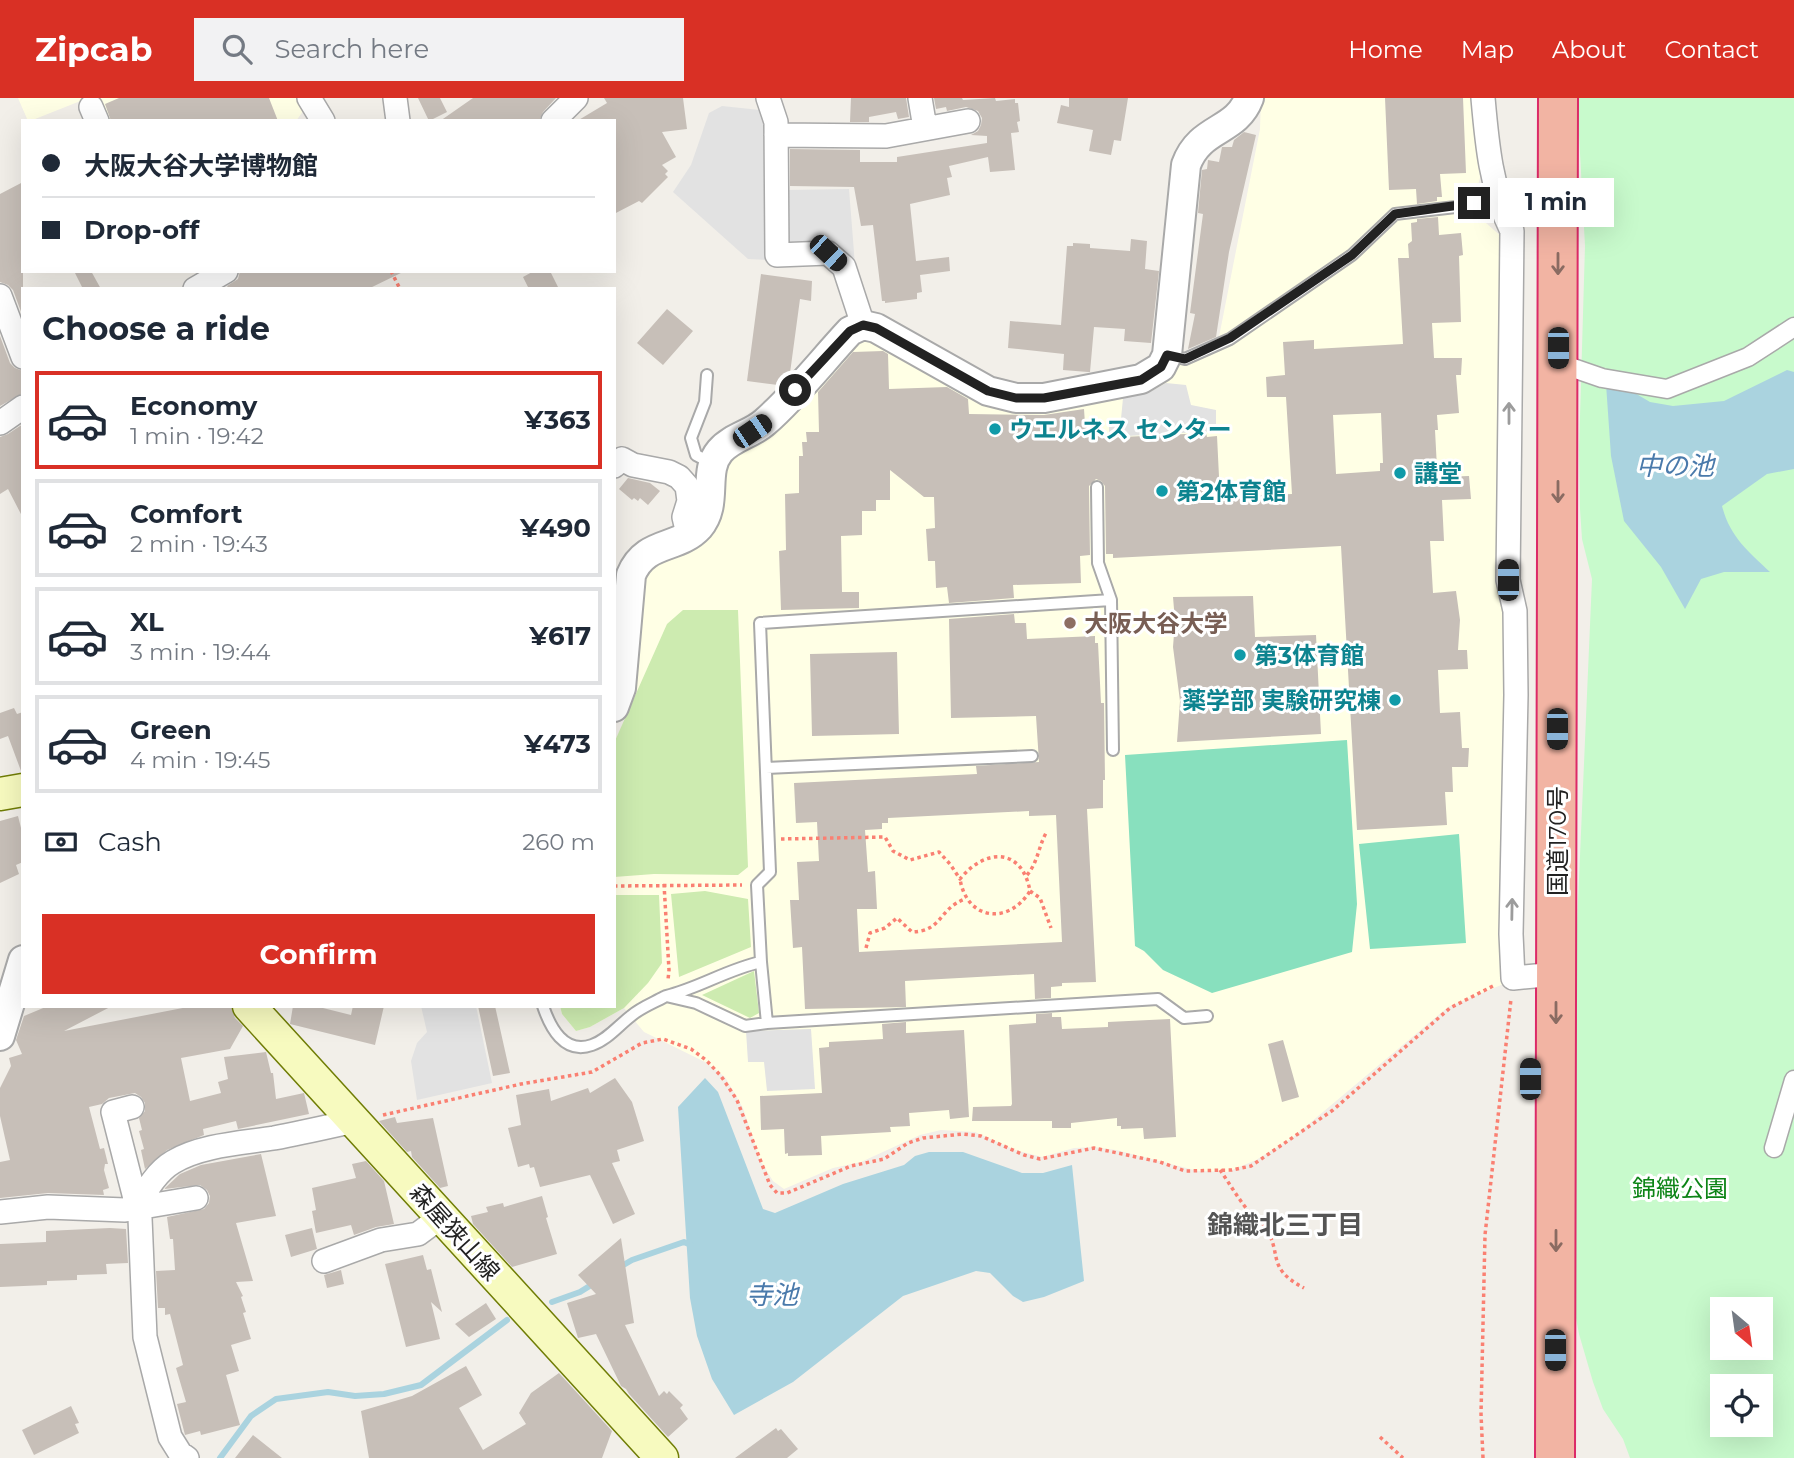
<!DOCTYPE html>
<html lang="en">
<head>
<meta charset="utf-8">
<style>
	:root { --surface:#fff; --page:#f2f2f3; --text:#1f2937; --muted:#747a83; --line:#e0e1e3; --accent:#d93025 }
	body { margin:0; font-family:Montserrat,"Noto Sans JP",sans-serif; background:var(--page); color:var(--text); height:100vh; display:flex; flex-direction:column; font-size:26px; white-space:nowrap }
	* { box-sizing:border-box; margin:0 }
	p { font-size:23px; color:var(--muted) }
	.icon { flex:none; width:38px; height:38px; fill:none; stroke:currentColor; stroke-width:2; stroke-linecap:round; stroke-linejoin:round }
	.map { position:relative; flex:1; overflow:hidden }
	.drawer { position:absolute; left:21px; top:189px; width:595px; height:721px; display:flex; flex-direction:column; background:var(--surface); border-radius:0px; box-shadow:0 7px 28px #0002 }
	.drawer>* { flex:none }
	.hud { position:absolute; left:21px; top:21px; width:595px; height:154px; border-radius:0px; box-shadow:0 7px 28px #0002; display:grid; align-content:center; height:154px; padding:0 21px; background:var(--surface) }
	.needle { width:46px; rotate:151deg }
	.tools { position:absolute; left:1710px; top:1199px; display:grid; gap:14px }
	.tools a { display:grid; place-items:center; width:63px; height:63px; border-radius:0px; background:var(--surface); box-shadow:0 7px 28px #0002; font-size:35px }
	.end { position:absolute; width:32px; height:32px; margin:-16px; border:9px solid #222; background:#fff; box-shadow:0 0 0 4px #fff }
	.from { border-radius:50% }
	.bubble { position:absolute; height:49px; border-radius:0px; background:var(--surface); box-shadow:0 7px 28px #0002; font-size:23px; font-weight:700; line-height:49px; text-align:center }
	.car { position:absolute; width:21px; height:42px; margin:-21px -10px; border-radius:9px; box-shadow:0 0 5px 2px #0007; background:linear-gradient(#222 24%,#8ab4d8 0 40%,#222 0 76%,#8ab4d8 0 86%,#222 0) }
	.hud b { display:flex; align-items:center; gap:24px; height:66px; font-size:26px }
	.hud b+b { border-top:2px solid var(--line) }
	.hud i { width:18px; height:18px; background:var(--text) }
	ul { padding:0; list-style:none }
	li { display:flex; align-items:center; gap:21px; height:98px; margin:0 14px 10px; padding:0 7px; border:4px solid var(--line); border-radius:0px }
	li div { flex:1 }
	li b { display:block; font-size:26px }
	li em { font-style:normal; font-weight:700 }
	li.on { border-color:var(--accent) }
	li>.icon { width:63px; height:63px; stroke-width:1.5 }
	h2 { padding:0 21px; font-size:32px; line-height:84px }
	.pay { display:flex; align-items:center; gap:18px; height:77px; padding:0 21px; font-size:26px }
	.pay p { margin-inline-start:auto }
	.button { display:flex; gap:14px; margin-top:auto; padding:14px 21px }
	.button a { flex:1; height:80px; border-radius:0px; background:var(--accent); color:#fff; font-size:28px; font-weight:700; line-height:80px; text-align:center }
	header { display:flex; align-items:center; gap:42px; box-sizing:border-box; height:98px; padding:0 35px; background:var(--accent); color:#fff }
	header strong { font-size:33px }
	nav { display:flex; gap:38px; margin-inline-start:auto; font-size:24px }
	.search { width:490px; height:63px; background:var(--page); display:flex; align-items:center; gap:18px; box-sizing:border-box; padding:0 24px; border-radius:0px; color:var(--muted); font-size:26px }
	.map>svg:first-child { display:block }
</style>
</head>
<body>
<header>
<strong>Zipcab</strong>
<div class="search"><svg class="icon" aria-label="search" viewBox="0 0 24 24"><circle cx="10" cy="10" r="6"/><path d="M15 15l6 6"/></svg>Search here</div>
<nav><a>Home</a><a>Map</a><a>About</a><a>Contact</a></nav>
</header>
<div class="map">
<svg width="1794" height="1360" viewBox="0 0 1794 1360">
	<rect width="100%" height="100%" fill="#f2efe9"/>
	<path fill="#ffffe5" d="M18 0H88L30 23H28Z
		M94 0H300L306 9 296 23H102Z
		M1261 0H1476L1480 80 1471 112 1502 139 1506 885 1448 909 1292 1040 1256 1062 1227 1074 1198 1073 1116 1052 1094 1049 1074 1050 1042 1059 1015 1052 975 1034 941 1032 920 1037 861 1064 833 1070 784 1091 773 1083 760 1062 743 1010 725 979 705 964 644 934 624 910 590 929 576 933 562 916 560 908H614V645L631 610 639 478 723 362 849 250 864 242 886 246 977 299 1170 273 1190 257 1219 239 1260 31Z"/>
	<path fill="#cdebb0" d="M683 512H738L748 769 738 777 654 776 614 779V645L667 526Z
		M705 793 748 801 751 849 679 879 671 796Z
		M614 797H659L662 865 648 885 624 910 590 929 576 933 562 916 560 908H614Z
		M754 873 759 915 750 920 702 897Z"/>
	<path fill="#c8facc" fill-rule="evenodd" d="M1577 0H1794V1360H1630L1623 1341 1603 1311 1593 1284 1579 1236 1568 1177V1034L1592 481 1582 441 1580 411 1579 352 1585 148ZM1722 1211H1760V1250H1722ZM1722 1288H1760V1326H1722Z"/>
	<path fill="#88e0be" d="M1347 642 1357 806 1352 854 1212 895 1163 872 1144 853 1135 848 1125 657Z
		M1459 736 1466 845 1370 851 1359 746Z"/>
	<path fill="#e2e2e2" d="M722 8 760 12 768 29 769 162 748 161 673 94 691 67 709 15Z
		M849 91 855 167 791 150 785 141 786 92Z
		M1166 285 1186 287 1191 307 1216 312V333L1109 339V324L1121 321 1123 300 1148 295Z
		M421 908H476L492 985 417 1002 411 963 417 945 427 934Z
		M811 931 815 991 767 993 764 964H748L746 933Z"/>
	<path fill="#aad3df" d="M1787 272 1794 274V371L1767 376 1722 408C1730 439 1748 453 1770 474H1724L1701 481 1685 511 1661 469 1624 423 1611 358 1606 286 1628 291 1650 304 1673 308 1724 303Z
		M705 980 718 994 763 1111 775 1115 843 1086 904 1067 915 1058 929 1054H963L1022 1075H1043L1072 1067 1084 1183 1044 1199 1023 1204 1013 1198 990 1175 976 1173 903 1198 793 1284 734 1317 712 1281 697 1238 690 1200 678 1009Z"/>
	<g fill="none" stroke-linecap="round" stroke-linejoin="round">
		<path stroke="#aad3df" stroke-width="6" d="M620 1169 632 1162 684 1144 691 1147
			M552 1204 580 1194 596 1184
			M220 1360 251 1318 276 1301 328 1294 355 1298 384 1296 421 1287 507 1222"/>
	</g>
	<path fill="#c7bfb8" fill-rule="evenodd" d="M119 0H269L278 23H111L105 6Z
		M418 0H440L447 14 429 23Z
		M473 0H556L543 14 539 23H440Z
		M604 0H683L687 31 662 34 676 59 662 67 668 73 665 76 668 79 642 105 639 103 614 116V23H577L607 5Z
		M851 0H906L909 19 898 21 896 14 869 19V24H850Z
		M934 0H962L963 2 995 0 996 3 1015 1V5H1018L1020 23 1017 24 1019 34 1011 35 1015 72 990 74 988 59 949 68 952 79 947 80 950 97 910 106 916 163 949 159 950 173 920 177 922 194 917 195V201L885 205V203H882L873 127 861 128 854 89 790 88V51L860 52V64H897V59L987 45V38L971 37 978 33 981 27 982 20 978 13 966 9 947 13 946 9 936 11Z
		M1069 0H1128L1121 43 1114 42 1111 57 1089 53 1093 32 1057 25 1061 7 1069 9Z
		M1385 0H1463L1466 75 1440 76 1442 99H1437V103L1417 106 1416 91 1389 92Z
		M1244 34 1256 37 1229 154 1216 239 1188 251 1195 216 1190 215 1203 116 1198 115 1202 72 1207 71 1208 62 1219 64 1222 49H1232L1234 42Z
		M23 84V219L13 192 8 187 0 184V96Z
		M1438 119 1439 137 1461 135 1463 157 1459 158 1461 224 1432 225 1434 260H1462L1461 277H1456L1459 315 1437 317 1438 332H1435L1437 370H1441V379L1469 378 1471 401 1442 402 1444 443H1430L1433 495 1456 493 1460 522 1458 552H1467L1468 571 1438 572 1440 615 1460 614 1462 650H1469L1468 669H1452L1453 694H1445L1447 727 1357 732 1341 448 1113 460V456H1106L1105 388 1101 383 1096 381 1089 388 1090 457 1080 458 1081 485 1013 487 1014 500 949 505 947 489 936 490 935 463H928L926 431 935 430 934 399H924L890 372V402H876V413H862V437L841 438 842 494H859V510L781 512 779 453 786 452 785 396 799 395V358H803L802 344H807L806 334H819L818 294 853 254 883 253 888 256 889 291 947 289 968 301 969 316 1044 317 1084 311 1085 326H1101L1102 340 1206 335 1207 339 1217 338 1220 399 1292 396 1286 299H1267L1266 279 1285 277 1283 244 1314 242V251L1403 246 1398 160H1409L1408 146 1412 143 1411 125 1417 124V121ZM1381 315 1383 365H1380V373L1336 376 1333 317Z
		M1131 141 1147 143 1145 171 1159 173 1151 245 1124 243 1125 231 1094 229 1090 274H1088L1063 272 1064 256 1008 250 1010 223 1061 227 1067 148H1073V145L1090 146V150L1130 153Z
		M74 173H91L101 191H83Z
		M240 173H405L368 191H229L227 188 238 181Z
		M534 173H550L559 191H529L523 179Z
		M761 176 812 183 811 203 800 201 790 275H784L783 281H779L778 287 747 283Z
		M667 211 693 233 663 267 637 245Z
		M0 238 10 265 15 270 23 273V295L0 308Z
		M23 326V420L8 391 0 396V339L8 336Z
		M628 380 650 385 660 393 648 407 640 400 638 403 634 400 632 402 619 391Z
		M1253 498 1255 539 1316 537 1321 636 1177 644 1180 603 1173 549 1175 523 1173 499Z
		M1014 516 1015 525H1026L1027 541 1095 538V545H1098L1101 605H1104L1105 682H1103V710L1087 711 1096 884 1062 885V888L1051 889V900L1035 901 1034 876 905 883 906 909 805 911 802 849 793 850 790 802H799L797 764 819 763 817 724 796 725 794 685 977 676 976 668 1039 664 1036 618 951 620 949 521ZM1029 713V718L1056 717 1062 844 859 854 857 811H877L875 773 868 774 865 732 882 731V725H888V720Z
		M897 554 899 636 812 638 810 556Z
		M14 610 17 616 23 614 21 673 8 638 0 641V615Z
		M18 718 23 738V764L16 767 19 776 0 785V723Z
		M48 908H112L64 933 193 908H231L235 920 243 928 230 951 181 960 190 1003 221 995 218 984 228 981 224 959 266 954 271 975H273L276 1001 304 995 309 1016 238 1031 236 1023 203 1031 204 1037 167 1052 145 1071 141 1052 144 1051 139 1033 142 1032 139 1020 145 1013V1005L141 999 135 995 109 1000 102 1006 89 1009 100 1051 104 1050 108 1066H105L104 1072 109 1090 103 1092 104 1097 48 1095 0 1100V1064L10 1062 0 1018V990L11 968 9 960 22 956 16 942 24 918Z
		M293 908H315L351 917 353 908H384L375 947 290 926Z
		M478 908H495L510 975 493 978Z
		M1052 915V919H1061L1062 931 1108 929V924L1170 921 1176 1039 1144 1041 1143 1030 1121 1031V1028H1117V1020L1071 1025V1030H1052V1023H972L973 1009 1011 1008 1012 1006 1009 927 1036 925V916Z
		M906 924V935L964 932 969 1019 950 1021 949 1012 909 1015 910 1028 890 1029 891 1034 821 1038 822 1057 788 1058V1055L785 1056 784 1031 761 1032 760 998 822 995 819 950 829 949V944L883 941 882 926Z
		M1283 942 1299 999 1282 1004 1268 946Z
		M615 980 632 1004 644 1043 617 1052 620 1063 612 1065 635 1116 613 1126 590 1077 540 1089 534 1069 530 1070 529 1066 518 1069 508 1030 521 1027 516 997 549 991 551 1003 588 990 590 995Z
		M395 1019 397 1025 433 1020 448 1088 440 1090 412 1059 411 1053 407 1054 379 1023Z
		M261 1056 276 1118 236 1125 253 1183 236 1184 243 1198 241 1199 246 1214 243 1215 251 1241 231 1247 239 1273 226 1277 240 1327 201 1337 200 1333 185 1337 177 1306 186 1304 176 1270 183 1267 170 1216 165 1217V1210H158L156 1173 175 1172 173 1141H170L167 1119 204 1111 209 1105 210 1098 207 1092 200 1087 164 1091 180 1076 201 1067Z
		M366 1063 384 1083 394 1126 376 1129 354 1137 351 1127 316 1135 312 1113 316 1112 312 1090 356 1080 352 1066Z
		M542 1098 548 1119 546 1120 557 1156 512 1169 473 1126 471 1118 488 1114 486 1109 503 1105 504 1109Z
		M110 1130 126 1131 128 1165 106 1166 107 1176 77 1177V1182L47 1183V1187L0 1189V1146L46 1144V1133Z
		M312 1130 317 1151 291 1159 285 1137Z
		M621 1140 634 1225 625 1227 659 1298 664 1293 667 1296 669 1293 683 1307 680 1310 688 1321 668 1339 629 1296 626 1291 621 1288 596 1236 578 1240 567 1205 596 1196 578 1177Z
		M423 1157 427 1172 431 1171 442 1214 431 1204 440 1241 406 1249 385 1166Z
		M341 1172 344 1186 327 1190 324 1177Z
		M486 1205 496 1221 469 1239 455 1226Z
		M466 1268 482 1297 459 1310 483 1352 526 1326 519 1315 531 1295 559 1275 612 1333 602 1360H369L361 1313 412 1298Z
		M71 1308 79 1325 75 1326 79 1335 34 1357 22 1332Z
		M776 1330 778 1333 781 1331 798 1351 787 1360H735Z
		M253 1337 282 1360H235Z"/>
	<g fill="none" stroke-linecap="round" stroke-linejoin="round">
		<defs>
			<path id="service" d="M1169 257 1185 261 1230 241 1352 157 1395 116 1499 104
				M707 277 705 304 691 340 696 357 713 366
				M1097 389 1098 465 1111 502
				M766 670 1032 658
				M761 864 757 787 770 774 760 525 1111 502 1113 652
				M543 908C550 929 564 957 592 947 607 942 618 928 631 918 640 910 653 905 664 899L666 898C699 890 728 871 761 864L767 925 745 928 696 905 666 898
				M767 925 1158 901 1184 920 1207 918"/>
			<path id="pedestrian" d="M1573 270 1602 280 1667 291 1748 259 1794 229
				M1774 1050 1794 982"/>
			<path id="minor" d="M309 0 323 23
				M395 0 398 23
				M768 0 776 24 777 157 828 155 844 169 863 227
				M920 0 925 30
				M1483 0C1487 46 1491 91 1512 133L1508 482 1515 513 1516 597 1511 836 1513 880 1556 876
				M91 9 97 23
				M553 23 576 0
				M776 37 886 38 968 23
				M195 191 226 173
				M0 198 23 259
				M0 325 23 309
				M614 368 622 361 633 367 669 374 679 379 687 388 689 403 684 419 688 436
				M132 1009 113 1014 140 1120 145 1239 170 1339 180 1355 187 1360
				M136 1110C146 1093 156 1074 173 1064 201 1047 243 1045 274 1040 301 1035 327 1029 354 1023
				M0 1114 48 1109 125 1112 196 1100
				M324 1163 381 1142 418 1136 441 1119"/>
			<path id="tertiary" d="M614 609 621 590 631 477C645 442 678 452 699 429 719 406 702 374 720 353 732 339 752 336 765 324 796 297 822 263 850 233L863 227 876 230 988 293 1016 300H1044L1141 281 1161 269 1167 257 1186 67C1200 28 1236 35 1249 0
				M0 938 23 862"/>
			<path id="secondary" d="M0 696 23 692
				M249 908 662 1360"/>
			<path id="trunk" d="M1555 1360 1558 0"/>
		</defs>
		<use href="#service" stroke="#a9a9a9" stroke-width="14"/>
		<use href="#pedestrian" stroke="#a9a9a9" stroke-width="21"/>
		<use href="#minor" stroke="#a9a9a9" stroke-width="26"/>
		<use href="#tertiary" stroke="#a9a9a9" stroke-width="32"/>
		<use href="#secondary" stroke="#707d05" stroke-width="35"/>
		<use href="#trunk" stroke="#dc2a67" stroke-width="42"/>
		<path stroke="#fa8072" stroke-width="3.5" stroke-dasharray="3.5 3.5" stroke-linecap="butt" d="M391 173 400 191
			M781 741 885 739 893 753 910 762 939 754 950 766 960 781C985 750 1022 749 1030 793 1009 827 967 823 960 781
			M1027 777C1038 764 1038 750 1046 735
			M664 786 669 872 668 882
			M614 788 742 787
			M1030 793 1040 800 1051 830
			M866 850 870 835 885 830 897 820 912 834C943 833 938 811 965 801
			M383 1017 521 986 592 974 642 945 663 941 691 951 706 962 721 978 737 1002 770 1087 777 1095H787L851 1068 884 1061 908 1045 923 1040 963 1036 981 1038 1024 1057 1040 1061 1094 1050 1160 1064 1185 1073 1232 1072 1251 1068 1333 1012 1450 910 1493 888
			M1220 1072C1230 1086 1240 1104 1252 1117 1256 1121 1261 1123 1264 1128 1284 1155 1264 1169 1304 1190
			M1380 1339 1403 1360
			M1483 1360 1481 1316 1485 1137 1511 901"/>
		<use href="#service" stroke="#fff" stroke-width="10"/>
		<use href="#pedestrian" stroke="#fff" stroke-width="18"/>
		<use href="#minor" stroke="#fff" stroke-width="23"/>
		<use href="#tertiary" stroke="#fff" stroke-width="28"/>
		<use href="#secondary" stroke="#f7fabf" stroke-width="32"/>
		<use href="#trunk" stroke="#f2b4a3" stroke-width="38"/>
	</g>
	<defs><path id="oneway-shaft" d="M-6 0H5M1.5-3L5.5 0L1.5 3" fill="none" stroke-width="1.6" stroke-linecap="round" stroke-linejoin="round" transform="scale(1.75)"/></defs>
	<g stroke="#8a6b62">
		<use href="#oneway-shaft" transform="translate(1558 166) rotate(90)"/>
		<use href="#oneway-shaft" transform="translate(1558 394) rotate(90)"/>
		<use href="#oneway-shaft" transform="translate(1556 915) rotate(90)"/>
		<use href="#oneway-shaft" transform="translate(1556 1143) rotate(90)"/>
	</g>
	<g stroke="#9c9c9c">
		<use href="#oneway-shaft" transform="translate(1509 315) rotate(-90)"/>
		<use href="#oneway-shaft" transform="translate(1512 811) rotate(-89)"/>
	</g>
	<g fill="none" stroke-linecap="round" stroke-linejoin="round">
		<path stroke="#222" stroke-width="9" d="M795 292 850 233 863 227 876 230 988 293 1016 300H1044L1141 282 1161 269 1167 257 1185 261 1230 240 1352 157 1395 116 1474 105"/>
	</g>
	<g fill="#0f9aa8" stroke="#fff" stroke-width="2.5">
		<circle cx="995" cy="331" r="7"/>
		<circle cx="1400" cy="375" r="7"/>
		<circle cx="1162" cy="393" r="7"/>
		<circle cx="1240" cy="557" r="7"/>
		<circle cx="1395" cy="602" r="7"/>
	</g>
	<circle fill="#8d6e63" stroke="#fff" stroke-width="2.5" cx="1070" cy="525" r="7"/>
	<g text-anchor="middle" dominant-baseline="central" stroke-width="6" stroke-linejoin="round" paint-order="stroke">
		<g font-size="24" font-weight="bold" fill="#0d838f" stroke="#fff" text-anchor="start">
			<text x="1009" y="331">ウエルネス センター</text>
			<text x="1414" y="375">講堂</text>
			<text x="1176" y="393">第2体育館</text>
			<text x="1254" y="557">第3体育館</text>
			<text x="1381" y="602" text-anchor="end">薬学部 実験研究棟</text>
		</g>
		<g font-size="24" font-weight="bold" fill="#785e54" stroke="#fff" text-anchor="start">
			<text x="1084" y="525">大阪大谷大学</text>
		</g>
		<g font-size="24" fill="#222" stroke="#fff">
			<text transform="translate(1557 743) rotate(-90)">国道170号</text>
			<text transform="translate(455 1134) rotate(48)">森屋狭山線</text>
		</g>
		<g font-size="24" fill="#0c8416" stroke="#fff">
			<text x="1680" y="1090">錦織公園</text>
		</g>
		<g font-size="26" font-style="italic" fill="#4a7aab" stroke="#fff">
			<text x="1675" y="368">中の池</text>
			<text x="772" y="1197">寺池</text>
		</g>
		<g font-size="26" font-weight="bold" fill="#555" stroke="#fff">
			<text x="1285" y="1127">錦織北三丁目</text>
		</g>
	</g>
</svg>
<div class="tools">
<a><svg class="needle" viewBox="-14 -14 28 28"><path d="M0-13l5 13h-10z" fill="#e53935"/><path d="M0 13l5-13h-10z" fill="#747a83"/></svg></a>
<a><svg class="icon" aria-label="locate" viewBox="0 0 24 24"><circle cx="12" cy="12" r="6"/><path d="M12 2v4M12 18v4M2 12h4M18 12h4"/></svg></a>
</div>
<i class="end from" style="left:795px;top:292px"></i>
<i class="end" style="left:1474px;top:105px"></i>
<div class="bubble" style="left:1498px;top:80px;width:116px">1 min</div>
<i class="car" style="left:828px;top:155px;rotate:133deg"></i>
<i class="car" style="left:1558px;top:250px;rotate:180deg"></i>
<i class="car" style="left:752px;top:333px;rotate:56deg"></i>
<i class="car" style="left:1508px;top:482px;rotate:0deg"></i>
<i class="car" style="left:1557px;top:631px;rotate:180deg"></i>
<i class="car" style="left:1530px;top:981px;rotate:0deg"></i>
<i class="car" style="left:1555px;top:1252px;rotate:180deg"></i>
<div class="hud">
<b><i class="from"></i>大阪大谷大学博物館</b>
<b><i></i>Drop-off</b>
</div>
<section class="drawer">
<h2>Choose a ride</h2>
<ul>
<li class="on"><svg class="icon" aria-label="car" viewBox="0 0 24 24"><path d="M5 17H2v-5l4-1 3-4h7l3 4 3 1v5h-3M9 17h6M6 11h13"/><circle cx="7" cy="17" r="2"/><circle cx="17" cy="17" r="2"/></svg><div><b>Economy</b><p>1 min · 19:42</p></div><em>¥363</em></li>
<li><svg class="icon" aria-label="car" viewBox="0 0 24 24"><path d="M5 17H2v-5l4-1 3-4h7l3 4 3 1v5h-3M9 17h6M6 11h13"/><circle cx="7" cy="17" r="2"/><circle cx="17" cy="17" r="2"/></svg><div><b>Comfort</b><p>2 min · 19:43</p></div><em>¥490</em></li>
<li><svg class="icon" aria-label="car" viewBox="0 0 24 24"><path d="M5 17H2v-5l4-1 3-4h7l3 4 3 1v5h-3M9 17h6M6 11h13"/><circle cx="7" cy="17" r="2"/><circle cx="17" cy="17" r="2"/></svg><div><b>XL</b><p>3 min · 19:44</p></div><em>¥617</em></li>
<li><svg class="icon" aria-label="car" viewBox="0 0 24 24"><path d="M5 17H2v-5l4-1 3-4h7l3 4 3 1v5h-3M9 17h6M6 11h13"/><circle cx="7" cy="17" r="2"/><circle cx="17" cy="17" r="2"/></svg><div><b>Green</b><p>4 min · 19:45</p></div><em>¥473</em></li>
</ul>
<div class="pay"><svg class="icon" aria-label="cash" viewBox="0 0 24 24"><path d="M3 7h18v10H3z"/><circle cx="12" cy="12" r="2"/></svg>Cash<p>260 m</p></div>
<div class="button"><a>Confirm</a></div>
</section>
</div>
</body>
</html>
